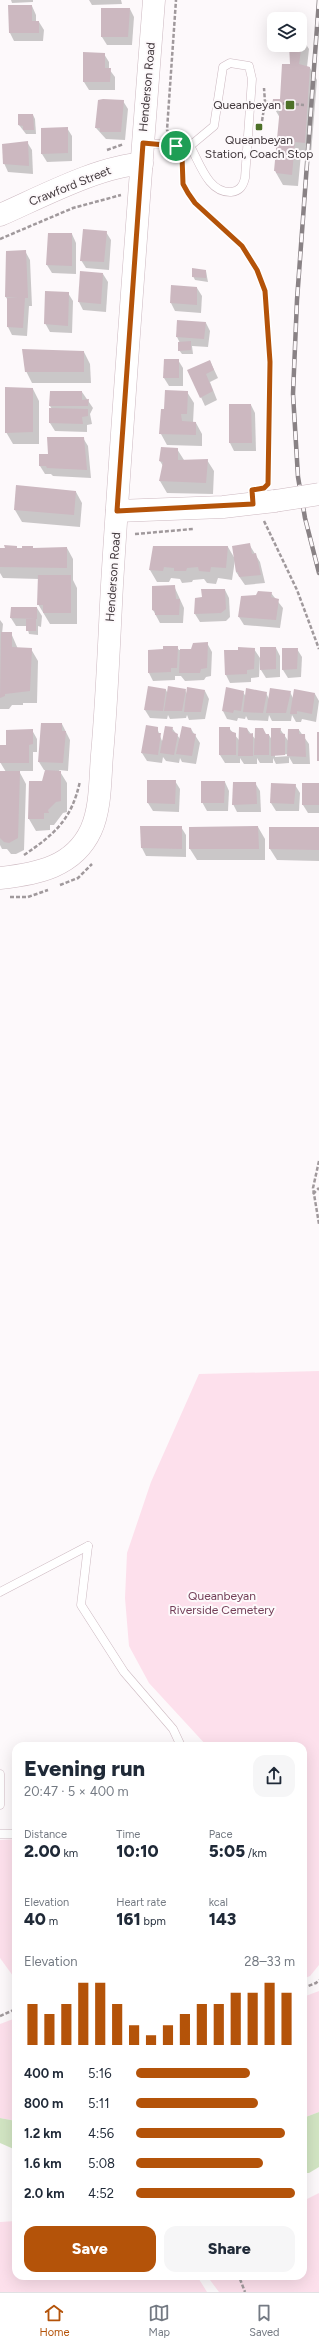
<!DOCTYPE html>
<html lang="en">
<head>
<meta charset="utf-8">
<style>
	body { margin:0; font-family:Figtree,sans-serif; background:#f6f6f7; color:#1f2937; height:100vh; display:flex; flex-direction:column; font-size:15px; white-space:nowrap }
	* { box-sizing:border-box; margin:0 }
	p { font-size:13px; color:#747a83 }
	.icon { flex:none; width:22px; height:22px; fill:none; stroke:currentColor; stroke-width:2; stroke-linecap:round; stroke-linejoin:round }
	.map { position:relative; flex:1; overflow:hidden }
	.drawer { position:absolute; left:12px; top:1742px; width:295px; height:538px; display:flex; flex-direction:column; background:#fff; border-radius:12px; box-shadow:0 4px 16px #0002 }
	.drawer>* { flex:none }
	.tools { position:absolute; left:267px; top:12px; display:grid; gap:8px }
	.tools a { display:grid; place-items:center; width:40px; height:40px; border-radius:8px; background:#fff; box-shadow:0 4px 16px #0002; font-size:20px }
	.pin { position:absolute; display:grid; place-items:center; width:34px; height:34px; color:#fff; margin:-17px; border:2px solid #fff; border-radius:50%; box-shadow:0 1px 4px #0007 }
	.round { display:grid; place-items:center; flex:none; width:42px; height:42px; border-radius:12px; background:#f6f6f7 }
	.summary { display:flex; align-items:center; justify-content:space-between; height:68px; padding:0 12px }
	h1 { font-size:22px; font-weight:800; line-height:30px }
	.figures { display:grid; grid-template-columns:repeat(3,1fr); gap:6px; height:68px; padding:4px 12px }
	.figures div { display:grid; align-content:center }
	.figures b { font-size:17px; font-weight:800 }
	.figures small { font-size:11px; font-weight:400 }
	.figures p { font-size:11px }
	.chart { height:112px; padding:8px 12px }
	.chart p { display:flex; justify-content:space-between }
	.chart svg { width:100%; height:72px; margin-top:4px; stroke:#b45309; stroke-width:6 }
	.cta { display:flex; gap:8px; margin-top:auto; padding:8px 12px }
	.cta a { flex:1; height:46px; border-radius:12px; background:#b45309; color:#fff; font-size:16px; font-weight:800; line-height:46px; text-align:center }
	.cta a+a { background:#f6f6f7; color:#1f2937 }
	ul { padding:0 12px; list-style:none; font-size:13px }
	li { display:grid; grid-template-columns:64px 48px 1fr; align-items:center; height:30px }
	li i { height:10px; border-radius:5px; background:#b45309 }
	.dock { display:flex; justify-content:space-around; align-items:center; height:56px; border-top:1px solid #e0e1e3; background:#fff; font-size:11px; color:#747a83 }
	.dock a { display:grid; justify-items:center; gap:2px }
	.dock .on { color:#b45309 }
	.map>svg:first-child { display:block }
</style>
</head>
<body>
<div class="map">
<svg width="319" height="2292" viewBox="0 0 319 2292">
	<rect width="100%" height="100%" fill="#fdf9fb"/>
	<!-- green -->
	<g fill="#fde0ec">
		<path d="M319,1371V1965L310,1976L303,1979V1746H207L149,1683L129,1646L125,1598L127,1553L151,1482L199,1374Z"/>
		<path d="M16,1839V1980L0,1958V1840Z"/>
		<path d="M319,1991V2112L303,2118V1997Z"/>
		<path d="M16,2018V2121L0,2118V2024Z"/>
		<path d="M319,2193V2292H219L207,2276H303V2201Z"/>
		<path d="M16,2221V2276H197L207,2292H0V2222Z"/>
	</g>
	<!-- water -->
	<g fill="#d2e5c3">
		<path d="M319,2112V2167L309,2173H303V2118Z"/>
		<path d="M0,2118L16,2121V2150L0,2143Z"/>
	</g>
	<!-- shadow -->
	<g fill="#0003" fill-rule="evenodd">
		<path d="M11,0H33V2L12,3Z"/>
		<path d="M89,0H121L122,4L92,5Z"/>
		<path d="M9,6H32L36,15V22H39L44,30L43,41H14L10,33Z"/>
		<path d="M130,9L134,17L132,45H107L102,37Z"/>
		<path d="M300,35L309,49L307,67L310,68L317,80L311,154H301L298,186L283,185L275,171L280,118L273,106L281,100L291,65V45H300Z"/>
		<path d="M104,54L109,62V69L115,77V90H89L84,82Z"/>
		<path d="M123,101L128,109L125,140L106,139L96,128Z"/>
		<path d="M33,115L35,119L36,134H26L19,125Z"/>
		<path d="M67,128L72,136V161L47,162L42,154V129Z"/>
		<path d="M27,142L32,150L33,174L8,172L4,163Z"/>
		<path d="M106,232L111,240L109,270L86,268L81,260Z"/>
		<path d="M49,234H72L76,243V274L52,273L47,265Z"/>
		<path d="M25,251L30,260L32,306H29L27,336L12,335L8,327V301L6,297Z"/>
		<path d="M206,271L208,282L195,280L193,276Z"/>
		<path d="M103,274L108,282L106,312L83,310L79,302Z"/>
		<path d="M172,286L197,288L202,296L201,313L175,311L171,303Z"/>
		<path d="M68,293L73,301L72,333L50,332L45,323Z"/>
		<path d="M206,323L210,331L208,347L192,346L193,354H182L179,350L180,343L177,337Z"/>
		<path d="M23,351L84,352L90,364L91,383H32L26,371Z"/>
		<path d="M178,360L183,368V386H169L164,378Z"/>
		<path d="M210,361L218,378L210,382L217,400L205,406L189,371Z"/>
		<path d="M33,389L39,401V444H13L6,432Z"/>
		<path d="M82,392L93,408L90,414L92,424L87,425V432L55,431L50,423V409H52L50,406Z"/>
		<path d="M187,392L194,403L193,423H196L202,434V446L167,445L161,434L165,410Z"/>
		<path d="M230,405H251L255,413L256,451H234L230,443Z"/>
		<path d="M83,438L88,446L91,478L53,476L51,474H45L40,466L49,455Z"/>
		<path d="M177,449L184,460H207L214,471L213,494L167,493L160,481L163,466L160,461Z"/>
		<path d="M17,486L76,492L82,503L80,527L22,522L15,510Z"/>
		<path d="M249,544L260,562L265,583L245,585L236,572L235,560L232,580L218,578L216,584L207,583L204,579L193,580L192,582L182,583L180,579L171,578L169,582H157L150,570L154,547H228L235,559Z"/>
		<path d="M16,547L18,549L67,548L73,559V580L77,588V624H50L38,604L39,579L3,578L0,573V549Z"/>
		<path d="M174,586L184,608L183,623H160L153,610Z"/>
		<path d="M225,590L229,598L230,617L226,621L200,622L195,614Z"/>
		<path d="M271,593L283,608L280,628L244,625L239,617Z"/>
		<path d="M37,608L42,616L41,627L38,626V635L29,634L27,626H16L11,618Z"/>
		<path d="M0,620L3,624L2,634L11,633L18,649H31L38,661L37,703H23V705H12L9,709H0Z"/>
		<path d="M207,643L212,652L211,676L206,677L204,680L185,681L181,676H175V680L153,681L149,673L164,650L177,647L179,650H192Z"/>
		<path d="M276,648L280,656V677L266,678L261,670Z"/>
		<path d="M254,649L260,658L259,677L251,678V682L230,683L226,675L225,651Z"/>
		<path d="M283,649H297L302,657L301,677L288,678L283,670Z"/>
		<path d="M149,687L166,690L168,694L185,690L187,694L205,691L209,699L205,719L189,720L187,715L186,718L170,719L168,715L167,719L150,718L145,710Z"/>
		<path d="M243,692L246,697L266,693L269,699L290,692L293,698L315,694L319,701L316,722L302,719L301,722H296L292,715L291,721H272L269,715L268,721L248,720L246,716L245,719L238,718L237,721L227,719L223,711Z"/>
		<path d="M62,724L70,740L68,771L59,770L67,783V812L63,813L54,825H50V830L36,831L29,819L46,776V770H44L39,762Z"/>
		<path d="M157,728L162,741L172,728L180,739L191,729L200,743L196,764L182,762L180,758L179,763L166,761L163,757L162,763L147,761L142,753Z"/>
		<path d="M229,728L239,740L247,729L256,740L266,735H269L272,740L280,729L289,742L299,730L309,744L310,764H293L289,757V763L276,764L273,758V763H260L257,758V764H244L240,758V763H225L220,755ZM290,754V756L275,757V755Z"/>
		<path d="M32,730L37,739V752H33V771H19L26,784L24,850L16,854H11L7,849H2L0,845V772H6L0,762L7,746Z"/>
		<path d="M175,781L180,789L179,812L153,811L148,803Z"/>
		<path d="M225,782L229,791L228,811H207L202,802Z"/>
		<path d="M255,783L260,791L261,812H237L233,804Z"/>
		<path d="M272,784L295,785L300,793L299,811H276L271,803Z"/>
		<path d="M319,784V813H308L303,805Z"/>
		<path d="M181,827L186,835V857L146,856L142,848Z"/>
		<path d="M258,827L265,839V860H197L190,849Z"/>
		<path d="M319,828V861L277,860L270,849Z"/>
	</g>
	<!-- building -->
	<g fill="#ccb8c0">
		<path d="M8,5H32V21H39V33H9Z"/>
		<path d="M101,8H130L128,37H101Z"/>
		<path d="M300,37H303L299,64L310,67L305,143L295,142L292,175L276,173V171H274L280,107H272L273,99H280L282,64H290L289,45H300Z"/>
		<path d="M83,52L105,53V68H111L110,82H83Z"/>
		<path d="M103,99L124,100L121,132H100V128H95L98,100Z"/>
		<path d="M18,114H33L34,130H23V126L18,125Z"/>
		<path d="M68,127V153L41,154V128Z"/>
		<path d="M28,141L29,166L3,164L2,144Z"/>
		<path d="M83,229L107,231L104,262L80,261Z"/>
		<path d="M48,233H72V266L46,265Z"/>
		<path d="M26,250L28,298H25L23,328L7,327V298H18L5,297L6,251Z"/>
		<path d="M192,268L206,270V278L192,277Z"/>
		<path d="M80,271L103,273L101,304L78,302Z"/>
		<path d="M171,285L197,287V305L170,303Z"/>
		<path d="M45,291L69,292L68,326L44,324Z"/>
		<path d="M177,320L206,322L204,339L176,337Z"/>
		<path d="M191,341V350L178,351V342Z"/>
		<path d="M22,349L84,351V372H25Z"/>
		<path d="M164,359H179V378H163Z"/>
		<path d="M210,360L214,370L206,374L213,391L200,398L187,370Z"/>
		<path d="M5,387L33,388V432L5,433Z"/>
		<path d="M165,390L188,391L187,414H181L182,421L196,422V435L159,434L161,409H164Z"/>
		<path d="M50,391H82V400L89,399L88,406H49Z"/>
		<path d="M229,404H251L252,443H229Z"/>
		<path d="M49,408L88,409V416L82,417L83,424L49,423Z"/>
		<path d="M47,437H84L87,470L47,468L46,466H39V454H48Z"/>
		<path d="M161,447L178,448V460L208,459L206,483L159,481L163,462L159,461Z"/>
		<path d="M16,485L76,491L74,515L14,510Z"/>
		<path d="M250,543L252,554L256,553L261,575L239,577L238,572H236L232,546Z"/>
		<path d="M4,545L17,546V548H22V546H33V548L67,547V568L0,567V548H5Z"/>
		<path d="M153,546H228L226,568L211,567L210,572L199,571L198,567L187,568L186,571H174V568L164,567L163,571L149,570Z"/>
		<path d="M38,575H71V613H43V605H37Z"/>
		<path d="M175,585L176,599H180L179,615H155V611L152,610V586Z"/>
		<path d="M201,589H225L226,609L221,613L194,614L195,598L202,597Z"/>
		<path d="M258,591L272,592L271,597L279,599L276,620L238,617L241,596L256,595Z"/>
		<path d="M11,607H37V619L10,618Z"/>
		<rect x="26" y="619" width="10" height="12"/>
		<path d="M1,632H12V647L32,648L30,691L5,694V696L0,698Z"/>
		<path d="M208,642L207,668L201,669L200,673H179L180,649H191L193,643Z"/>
		<path d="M163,646H178L177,668H171V672L148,673V650L163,649Z"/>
		<path d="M238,647L255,648L254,669L247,670V674L225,675L224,650H238Z"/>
		<path d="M260,647H276V669L260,670Z"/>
		<path d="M282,648H298L297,669L282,670Z"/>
		<path d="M148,686L166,689L163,711L144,710Z"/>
		<path d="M168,686L186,689L182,711H164Z"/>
		<path d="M187,687L205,690L201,712H184Z"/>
		<path d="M226,687L244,691L241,711L234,710L233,713L222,711Z"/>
		<path d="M246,688L267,692L263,713L243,712Z"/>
		<path d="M270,688L291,691L286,713H266Z"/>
		<path d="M294,689L315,693L312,714L297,711V714H290Z"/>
		<path d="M41,723H62V731H66L63,763L38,762Z"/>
		<path d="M146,725L158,727V733H161L158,755L141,753Z"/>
		<path d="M165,726L173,727L172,731L178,734L174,755L160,753Z"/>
		<path d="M182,726L191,728L192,733L196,734L192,756L176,754Z"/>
		<path d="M219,727H230V731L236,733V755H219Z"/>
		<path d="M239,727L247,728L249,734L253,733V756H238Z"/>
		<path d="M255,728H263L266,734H269V755H254Z"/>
		<path d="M271,728H281L280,733L285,734V755L271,756Z"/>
		<path d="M33,729V744L29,745V763H0V745H6V730Z"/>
		<path d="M288,729H299V734H305L306,757L287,756Z"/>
		<rect x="317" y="732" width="2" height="29"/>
		<path d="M45,770L61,771V801L56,802L48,810L49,813H44V819H28L29,781H42Z"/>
		<path d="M0,771H20L18,838L9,843L4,842L0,838Z"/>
		<path d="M147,780H176L175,804L147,803Z"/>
		<path d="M201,781H225L224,803H201Z"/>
		<path d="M233,782H256L257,804L232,805Z"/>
		<path d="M271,783L296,784L294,804L270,803Z"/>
		<rect x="302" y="783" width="17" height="22"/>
		<path d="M140,826H182V849L141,848Z"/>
		<path d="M258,826L259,849H189V827Z"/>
		<path d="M269,827H319V850L269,849Z"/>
	</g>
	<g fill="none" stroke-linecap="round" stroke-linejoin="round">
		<!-- lane casing -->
		<g stroke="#cdb9c1" stroke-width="9">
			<g id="lane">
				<path d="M144,143L190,146L214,126L223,67L230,63L249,66L252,79L245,178C243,186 240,191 231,192C208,193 200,163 190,146"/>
				<path d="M88,1546L81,1605L124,1672L173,1729L181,1746"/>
				<path d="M0,1592L88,1546"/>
				<path d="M0,1774V1805"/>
				<path d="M0,1834H16"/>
			</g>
		</g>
		<!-- secondary casing -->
		<g stroke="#cdb9c1" stroke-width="23">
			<g id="secondary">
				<path d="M0,215C39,198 101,165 142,164"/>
				<path d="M117,511L223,507L275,501"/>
				<path d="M0,878C37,874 74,867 91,830C101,808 100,779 102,755C107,699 109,642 112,585C124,390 139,195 154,0"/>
			</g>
		</g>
		<!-- path -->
		<g stroke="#a0999c" stroke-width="2.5" stroke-dasharray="4 2" stroke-linecap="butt">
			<path d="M265,102L304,105"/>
			<path d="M262,121L265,102L264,88"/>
			<path d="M169,133L167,130L176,0"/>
			<path d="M107,150L124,144"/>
			<path d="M182,157L183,184L188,193L195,203L242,246L257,270L265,291L270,362L268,483"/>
			<path d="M0,239L73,208L121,195"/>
			<path d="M264,521L297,590L319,649"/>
			<path d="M135,534L193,529"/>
			<path d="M24,855C55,834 72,819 80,781"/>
			<path d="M60,885L78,878L92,864"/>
			<path d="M10,897H28L48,890"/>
			<path d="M319,1161L313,1188L319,1224"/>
			<path d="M313,1194L319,1188"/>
			<path d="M303,1988L316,1983L319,1980"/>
			<path d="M0,2016L16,2009"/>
			<path d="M240,2279L245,2292"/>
		</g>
		<!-- lane -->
		<use href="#lane" stroke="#fff" stroke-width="8"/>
		<!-- secondary -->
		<use href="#secondary" stroke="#fff" stroke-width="22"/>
		<!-- rail casing -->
		<g stroke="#898285" stroke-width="4.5">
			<path id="rail" d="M319,0L297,300L293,394L298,477L305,518L319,573"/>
		</g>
		<!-- rail -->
		<use href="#rail" stroke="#fdf9fb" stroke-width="3" stroke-dasharray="9" stroke-linecap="butt"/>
		<!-- secondary-bridge casing -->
		<g stroke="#cdb9c1" stroke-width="23" stroke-linecap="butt">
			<path id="secondary-bridge" d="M275,501L319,494"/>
		</g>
		<!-- secondary-bridge -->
		<use href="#secondary-bridge" stroke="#fff" stroke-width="22"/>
	</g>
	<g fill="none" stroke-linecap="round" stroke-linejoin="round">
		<!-- route casing -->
		<g stroke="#fff" stroke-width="8">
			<path id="route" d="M143,143L176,146L182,156L183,184L188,193L195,203L242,246L257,270L265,291L270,362L268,484L264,488L252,490L253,504L117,511Z"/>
		</g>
		<!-- route -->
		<use href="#route" stroke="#b45309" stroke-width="5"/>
	</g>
	<!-- markers -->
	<g fill="#4d7028" stroke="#fdf9fb" stroke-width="1.5">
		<rect x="285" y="100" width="10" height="10" rx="2"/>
		<rect x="255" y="123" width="8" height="8" rx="2"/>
	</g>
	<g text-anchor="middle" stroke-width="4" stroke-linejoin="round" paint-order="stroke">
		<!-- street labels -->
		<g font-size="12" fill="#42393d" stroke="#fdf9fb">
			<text transform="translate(147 87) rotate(-85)" y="4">Henderson Road</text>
			<text transform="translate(70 186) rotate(-22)" y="4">Crawford Street</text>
			<text transform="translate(113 577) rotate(-86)" y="4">Henderson Road</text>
		</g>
		<!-- poi labels -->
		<g font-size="12" fill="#42393d" stroke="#fdf9fb" text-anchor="end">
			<text x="281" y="109">Queanbeyan</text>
			<text x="259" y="144" text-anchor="middle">Queanbeyan<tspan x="259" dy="14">Station, Coach Stop</tspan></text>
		</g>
		<!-- park labels -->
		<g font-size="12" fill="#733f58" stroke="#fdf9fb">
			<text x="222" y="1600">Queanbeyan<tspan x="222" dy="14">Riverside Cemetery</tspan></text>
		</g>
	</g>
</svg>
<div class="tools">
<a><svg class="icon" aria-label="layers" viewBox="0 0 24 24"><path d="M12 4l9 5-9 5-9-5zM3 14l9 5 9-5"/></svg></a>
</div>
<div class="pin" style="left:176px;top:146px;background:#1e9e55"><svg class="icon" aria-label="arrive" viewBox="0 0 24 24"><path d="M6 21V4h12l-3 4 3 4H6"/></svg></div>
<section class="drawer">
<div class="summary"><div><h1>Evening run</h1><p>20:47 · 5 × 400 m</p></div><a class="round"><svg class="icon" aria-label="share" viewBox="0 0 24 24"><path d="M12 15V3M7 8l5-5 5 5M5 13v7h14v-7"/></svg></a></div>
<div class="figures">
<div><p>Distance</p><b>2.00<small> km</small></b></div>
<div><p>Time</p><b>10:10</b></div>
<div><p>Pace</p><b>5:05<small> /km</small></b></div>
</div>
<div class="figures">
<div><p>Elevation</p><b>40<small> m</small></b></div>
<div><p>Heart rate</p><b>161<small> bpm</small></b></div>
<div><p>kcal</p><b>143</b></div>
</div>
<div class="chart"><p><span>Elevation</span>28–33 m</p>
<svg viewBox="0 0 160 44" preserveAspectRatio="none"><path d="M5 44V19M15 44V25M25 44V19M35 44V6M45 44V6M55 44V19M65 44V32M75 44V38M85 44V32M95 44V25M105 44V19M115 44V19M125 44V12M135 44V12M145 44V6M155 44V12"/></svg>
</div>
<ul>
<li><b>400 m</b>5:16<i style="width:72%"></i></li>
<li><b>800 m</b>5:11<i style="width:77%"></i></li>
<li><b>1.2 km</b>4:56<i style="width:94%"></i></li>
<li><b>1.6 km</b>5:08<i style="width:80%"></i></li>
<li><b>2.0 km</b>4:52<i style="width:100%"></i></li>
</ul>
<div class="cta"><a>Save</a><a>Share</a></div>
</section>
</div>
<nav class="dock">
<a class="on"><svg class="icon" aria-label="home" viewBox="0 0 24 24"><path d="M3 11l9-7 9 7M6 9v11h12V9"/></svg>Home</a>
<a><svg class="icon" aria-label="map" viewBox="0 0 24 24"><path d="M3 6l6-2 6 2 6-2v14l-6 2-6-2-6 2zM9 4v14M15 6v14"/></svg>Map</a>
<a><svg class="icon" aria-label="saved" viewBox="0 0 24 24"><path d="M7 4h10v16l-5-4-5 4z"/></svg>Saved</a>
</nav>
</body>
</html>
